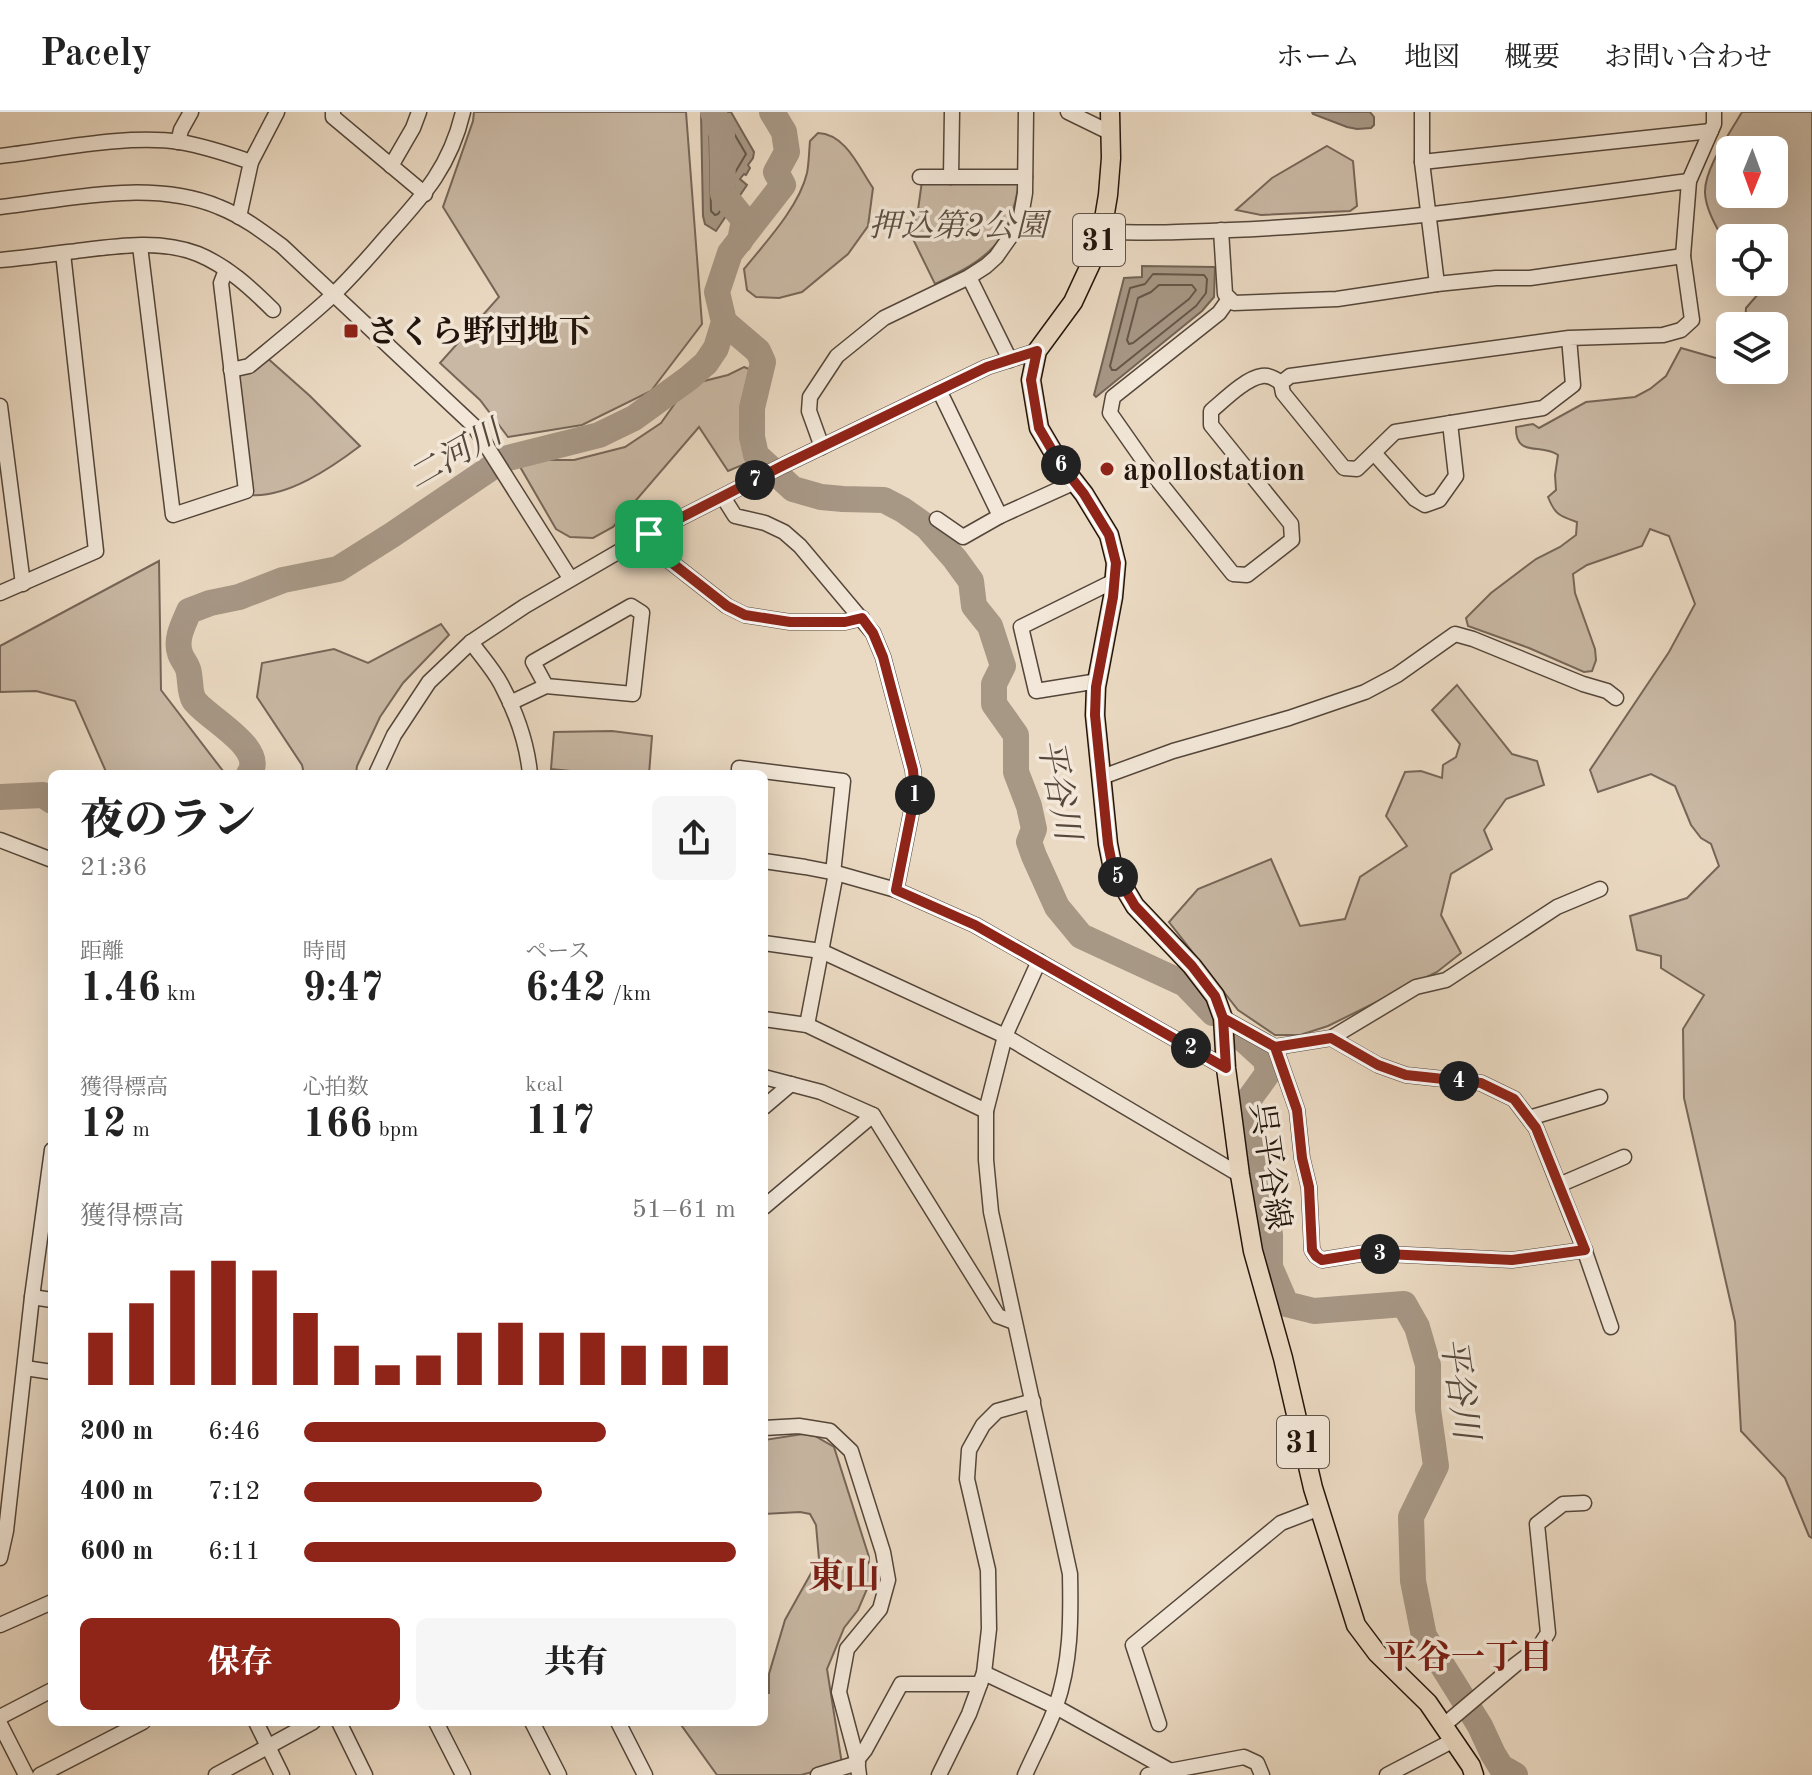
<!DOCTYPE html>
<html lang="ja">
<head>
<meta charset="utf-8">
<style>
	body { margin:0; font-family:"Old Standard TT","Noto Serif JP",serif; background:#f6f6f6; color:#222; height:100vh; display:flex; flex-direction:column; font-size:30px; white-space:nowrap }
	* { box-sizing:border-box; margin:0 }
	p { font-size:26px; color:#767676 }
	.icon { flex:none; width:44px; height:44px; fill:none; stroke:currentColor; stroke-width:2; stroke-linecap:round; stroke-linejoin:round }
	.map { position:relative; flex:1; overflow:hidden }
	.side { position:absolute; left:48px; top:658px; width:720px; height:956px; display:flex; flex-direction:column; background:#fff; border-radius:12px; box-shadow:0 8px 32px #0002 }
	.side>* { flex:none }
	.needle { width:52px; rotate:181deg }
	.buttons { position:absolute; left:1716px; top:24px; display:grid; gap:16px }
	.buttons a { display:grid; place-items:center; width:72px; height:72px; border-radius:12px; background:#fff; box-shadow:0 8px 32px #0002; font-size:40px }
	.pin { position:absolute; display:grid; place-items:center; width:68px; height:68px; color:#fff; margin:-34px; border-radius:16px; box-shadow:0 4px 12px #0006 }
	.km { position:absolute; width:40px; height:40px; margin:-20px; border-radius:50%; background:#222; color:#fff; font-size:22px; line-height:40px; text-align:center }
	.round { display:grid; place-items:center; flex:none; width:84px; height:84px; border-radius:12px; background:#f6f6f6 }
	.headline { display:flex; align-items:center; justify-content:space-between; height:136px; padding:0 32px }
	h1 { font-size:44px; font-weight:800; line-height:60px }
	.figures { display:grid; grid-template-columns:repeat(3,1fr); gap:12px; height:136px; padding:8px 32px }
	.figures div { display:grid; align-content:center }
	.figures b { font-size:40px; font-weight:800 }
	.figures small { font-size:22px; font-weight:400 }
	.figures p { font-size:22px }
	.chart { height:224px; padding:16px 32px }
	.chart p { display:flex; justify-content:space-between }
	.chart svg { width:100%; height:144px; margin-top:8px; stroke:#8f2418; stroke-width:6 }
	.primary-button { display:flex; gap:16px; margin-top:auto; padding:16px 32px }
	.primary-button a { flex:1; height:92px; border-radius:12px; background:#8f2418; color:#fff; font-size:32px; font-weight:800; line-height:92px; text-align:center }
	.primary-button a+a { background:#f6f6f6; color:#222 }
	ul { padding:0 32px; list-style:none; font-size:26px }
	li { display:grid; grid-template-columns:128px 96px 1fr; align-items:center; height:60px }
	li i { height:20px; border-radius:10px; background:#8f2418 }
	header { display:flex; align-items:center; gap:48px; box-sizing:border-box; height:112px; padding:0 40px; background:#fff; border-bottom:2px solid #e0e0e0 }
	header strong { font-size:38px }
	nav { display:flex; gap:44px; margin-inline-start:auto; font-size:28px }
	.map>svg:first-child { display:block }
</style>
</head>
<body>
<header>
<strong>Pacely</strong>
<nav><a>ホーム</a><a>地図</a><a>概要</a><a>お問い合わせ</a></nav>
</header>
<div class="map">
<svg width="1812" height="1663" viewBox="0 0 1812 1663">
	<rect width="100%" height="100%" fill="#ebdac3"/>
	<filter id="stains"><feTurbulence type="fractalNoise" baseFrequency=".0025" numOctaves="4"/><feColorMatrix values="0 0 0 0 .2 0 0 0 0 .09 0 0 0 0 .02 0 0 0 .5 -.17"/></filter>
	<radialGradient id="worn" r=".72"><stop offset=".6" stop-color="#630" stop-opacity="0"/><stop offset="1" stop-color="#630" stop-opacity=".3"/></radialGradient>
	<!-- green -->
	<g fill="#c9b8a4" stroke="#766658" stroke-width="2" fill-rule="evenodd">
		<path d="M474,0H686L702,212L651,279L582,313L508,325L480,288L440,251L499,185L443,95L473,9Z"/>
		<path d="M1742,0H1812V1426L1809,1424L1785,1366L1741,1319L1735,1210L1684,986L1683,917L1704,883L1661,856V844L1637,838L1630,804L1687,786L1719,754L1711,732L1701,726L1691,713L1675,674L1651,662L1598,680L1590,658L1669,540L1695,492L1669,424L1650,417L1642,434L1587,453L1573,462L1575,481L1595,537L1596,548L1592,559L1584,560L1529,536L1468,514L1466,506L1491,481L1536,447L1560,435L1576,423L1577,410C1560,404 1555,403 1548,385L1556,378L1555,363L1558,343C1541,331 1515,346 1516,315L1533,312L1539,316L1586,290L1635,285L1650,277L1666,264L1681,236L1726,249L1730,247V258H1774V214H1745L1746,196L1759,181L1775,173L1772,170H1774V126H1730V140C1721,122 1706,101 1705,81C1704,57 1730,21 1742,0ZM1730,38H1774V82H1730Z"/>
		<path d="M818,21C846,22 859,56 873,76L868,114L848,142L802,180L779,186L756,185L747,178L744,157C765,131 799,95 807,61C809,51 809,39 810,29Z"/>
		<path d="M1327,34L1353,49L1357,94L1350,99L1261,103L1236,98L1272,66Z"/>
		<path d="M922,69H1019C1011,131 988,147 935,172L911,123L918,98Z"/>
		<path d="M265,244L310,284L360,334C331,356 287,386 250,383L234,260Z"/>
		<path d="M744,255L749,257V280L743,300L752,349L728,359L699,315L613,415L593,426L570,425L556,417L519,353L523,348H574L625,335L661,311L688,273L728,263Z"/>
		<path d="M159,449L161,578L223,659L217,662H107L75,589L36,579L0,580V534Z"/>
		<path d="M441,512L449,523L403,571L380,605L357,654L356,662H304L302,653L257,585L262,551L334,537L368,551Z"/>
		<path d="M1457,573L1512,642L1537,649L1544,673L1506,687L1484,718L1492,737L1451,762L1441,803L1461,841L1437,860L1328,914L1300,923H1275L1238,898L1169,810L1198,777L1271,747L1300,814L1345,807L1360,765L1407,734L1386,704L1405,660L1421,659L1442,666L1443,653L1456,645L1460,632L1432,598Z"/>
		<path d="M612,619L652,624L649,662H600L551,657L554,620Z"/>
		<path d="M803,1322L815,1324L834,1335L869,1445L867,1477L858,1498L844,1516L827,1557L842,1652L801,1663H717L679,1610H764V1581H769V1562L785,1508L819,1447L816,1413L810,1402L800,1400L764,1402V1328Z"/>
	</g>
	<!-- water -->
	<g fill="#a79785" stroke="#726355" stroke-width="2">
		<path d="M701,0H731L754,40L753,46L748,53L750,56L746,63L744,62L740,67L747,73L716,119L705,112L703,104Z"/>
		<path d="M1312,0H1370L1374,5V13L1371,16L1357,17L1347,15L1313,2Z"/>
		<path d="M1142,154L1215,155L1214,185L1202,199L1096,285L1094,283L1124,166L1142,165Z"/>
	</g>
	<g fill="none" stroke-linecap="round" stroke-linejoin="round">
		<!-- shore -->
		<g stroke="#645648" stroke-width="2">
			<path d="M709,0L711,99L715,103L718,102L735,77L733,64L746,42L725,6L724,0"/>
			<path d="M1153,162L1204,163L1207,167L1206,181L1196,194L1116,258H1112L1110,254L1130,176L1145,172Z"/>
			<path d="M1159,173H1192L1196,178L1189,187L1133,231L1129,232L1127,228L1138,186L1151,180Z"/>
		</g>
		<!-- stream -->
		<path stroke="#726355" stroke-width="4" d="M1501,1655L1503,1663"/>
		<!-- river -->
		<g stroke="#a79785" stroke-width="26">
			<path d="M713,0L722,22L723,82L744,108L740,129"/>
			<path d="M724,210L758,239L763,250L752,296V325L756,343L793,377L821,385L843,387L884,388L903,398L927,415L955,447L971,469L974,494L990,514L1003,554L994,572V592L1016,623V660L1029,694L1034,717L1029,730L1034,744L1057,795L1081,824L1185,872L1213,901"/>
			<path d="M249,662C268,636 205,605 194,588C189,580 191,566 188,557C186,551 181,546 180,541C175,527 184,511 189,499L210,491L239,485L283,468L338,457L392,423L504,347L599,323L634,306L689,266L706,251L716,236L724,210L717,180L730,141L783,73L776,60L787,40L784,20L772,0"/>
			<path d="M0,685L43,683L52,689"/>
			<path d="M1244,928L1266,948L1268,961L1247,990L1270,1123V1155L1286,1192L1314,1199L1404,1192L1417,1215L1428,1253V1297L1436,1354L1411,1405L1413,1469L1424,1524L1480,1614L1493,1642L1501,1655L1515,1663"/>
		</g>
		<!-- minor casing -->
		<g stroke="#54463a" stroke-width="17">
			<g id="minor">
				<path d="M333,0V5L425,82"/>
				<path d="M1068,0L1111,21"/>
				<path d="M1422,0V50L1437,172"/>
				<path d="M178,30L181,18L191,0"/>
				<path d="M0,44C54,38 126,22 180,30C204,34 228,42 251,50"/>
				<path d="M1422,50L1711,19"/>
				<path d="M391,54L413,16L419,0"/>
				<path d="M920,65H1025"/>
				<path d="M951,65L952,0"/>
				<path d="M0,95C69,87 152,67 219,95C242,104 262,119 282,134L474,314L570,466"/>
				<path d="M239,105L251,50L277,0"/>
				<path d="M1221,118L1225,182L1234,191L1337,187L1437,172L1496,166H1530L1683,144"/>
				<path d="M1102,119C1144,122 1187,120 1230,118C1384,112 1537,89 1689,69"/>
				<path d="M140,134L173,403L246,379L221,171L226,158"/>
				<path d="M0,148C23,146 46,143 68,140C110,135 158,126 198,142C227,154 251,176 273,198"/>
				<path d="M969,165L1010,248"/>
				<path d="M1229,187L1219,201L1113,285L1110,301L1152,361L1233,462L1247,463L1292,428L1291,412L1211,313V299C1224,288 1246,266 1262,264C1269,263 1276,267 1281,271"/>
				<path d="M1569,226L1573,273L1543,296L1395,320L1357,357L1344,356L1283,281L1281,271L1290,264L1569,226L1663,223L1681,218L1692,208L1683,144L1689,69L1714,12V0"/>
				<path d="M231,258L249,254C277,231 306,208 333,183C352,164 370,144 387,124C424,83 450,55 463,0"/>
				<path d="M939,278L1000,404"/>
				<path d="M0,294L23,472"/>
				<path d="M822,335L809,299L810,285L837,244L884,206L969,165L986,154L996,145L1015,118L1021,104L1025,81L1026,0"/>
				<path d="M1374,341L1415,387L1425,393L1439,388L1456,364L1450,311"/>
				<path d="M723,385L735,404L765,411L784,420L800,434L873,521L883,545L913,658L915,682L896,778"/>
				<path d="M937,407L963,425L1000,404L1075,370"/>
				<path d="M649,422L658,440L727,494L745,503L790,510H845L862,506"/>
				<path d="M0,481L96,439L63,141"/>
				<path d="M471,530C481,544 493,557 501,572C516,600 527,631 530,662"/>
				<path d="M1098,569L1036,579L1021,515L1114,469"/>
				<path d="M510,591L546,574L633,582L642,501L631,494L533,550L546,574"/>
				<path d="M376,662L394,623L429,570L471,530L525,494L649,422L784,353L987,255L1037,239"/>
				<path d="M739,662V656L843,669L833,761"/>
				<path d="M1102,665L1173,639L1289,606L1365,580L1397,563L1455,522L1473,527L1583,572L1607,579L1616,586"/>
				<path d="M0,728L52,748"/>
				<path d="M764,749L805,755L836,761L896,778L975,813L1226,956"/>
				<path d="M764,831L821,839L1005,924L1240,1063"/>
				<path d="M1223,906L1275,935L1331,926L1416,875L1446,868L1557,795L1600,777"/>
				<path d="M764,907L807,913L986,999"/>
				<path d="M807,913L836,761"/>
				<path d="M1331,926L1378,953L1406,963L1481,971L1514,987L1536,1016L1583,1134L1611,1215"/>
				<path d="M1275,935L1297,998L1302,1046L1309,1075L1312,1138L1316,1144L1322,1148L1365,1141L1512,1148L1585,1138"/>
				<path d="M764,965L821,980L873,1003L998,1204L1014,1210"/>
				<path d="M764,995L791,972"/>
				<path d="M1529,1006L1600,985"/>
				<path d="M1559,1073L1624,1045"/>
				<path d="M764,1095L873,1003"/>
				<path d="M32,1185L52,1188"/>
				<path d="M25,1256L52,1260"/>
				<path d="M764,1316L799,1314L830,1319L851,1339L883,1440L888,1468L880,1497L847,1537L839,1580L857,1648L859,1663"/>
				<path d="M0,1446L6,1419L32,1185L52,1038"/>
				<path d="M0,1513L52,1490"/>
				<path d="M984,1561L1056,1595L1169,1658"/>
				<path d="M0,1605L52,1578"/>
				<path d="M256,1610L282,1663"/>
				<path d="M339,1610L365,1663"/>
				<path d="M436,1610L463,1663"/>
				<path d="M532,1610L559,1663"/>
				<path d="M618,1610L645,1663"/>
				<path d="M0,1612L26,1663"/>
				<path d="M1159,1612L1133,1533L1281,1411L1320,1396"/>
				<path d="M1444,1613L1515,1553L1539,1535L1548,1521L1537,1412L1563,1392L1584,1391"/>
				<path d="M857,1648L865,1638L901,1572H980"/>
				<path d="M40,1663L143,1610"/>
				<path d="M216,1663L313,1610"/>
				<path d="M818,1663L858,1651"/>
				<path d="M939,1663L969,1602L984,1561L989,1517L988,1458L967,1367L969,1338L983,1313L997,1299L1033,1289"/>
				<path d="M1025,1663C1035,1640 1048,1617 1056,1594C1071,1550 1071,1508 1070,1462L991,1100L986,1048V999L1005,924L1039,849"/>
				<path d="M1148,1663L1244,1645L1257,1651L1262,1663"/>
				<path d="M1387,1663L1454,1628"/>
			</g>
		</g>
		<!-- major casing -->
		<g stroke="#22140c" stroke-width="21">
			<path id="major" d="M1110,0L1111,46L1108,83L1102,119L1093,147L1073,190L1037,239L1031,268L1039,316L1059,350L1084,382L1109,423L1116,451L1113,485L1096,575L1095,603L1108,732L1113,757L1135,794L1192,854L1215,884L1223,906L1226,956L1240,1063L1253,1139L1283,1246L1313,1376L1356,1513L1377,1541L1428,1591L1471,1654L1474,1663"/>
		</g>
		<!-- minor -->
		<use href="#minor" stroke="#f2e7d8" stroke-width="14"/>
		<!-- major -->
		<use href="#major" stroke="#ebdac3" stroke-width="18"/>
	</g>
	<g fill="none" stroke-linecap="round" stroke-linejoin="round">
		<!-- route casing -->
		<g stroke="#fff" stroke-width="16">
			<path id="route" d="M649,422L658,440L727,494L745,503L790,510H845L862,506L873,521L883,545L913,658L915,682L896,778L975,813L1226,956L1223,906L1275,935L1297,998L1302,1046L1309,1075L1312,1138L1316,1144L1322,1148L1365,1141L1512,1148L1585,1138L1536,1016L1514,987L1481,971L1406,963L1378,953L1331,926L1275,935L1223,906L1215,884L1192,854L1135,794L1113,757L1108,732L1095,603L1096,575L1113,485L1116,451L1109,423L1084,382L1059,350L1039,316L1031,268L1037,239L987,255L784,353L649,422"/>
		</g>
		<!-- route -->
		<use href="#route" stroke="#8f2418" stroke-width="10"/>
	</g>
	<!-- markers -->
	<g fill="#8f2418" stroke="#f2e7d8" stroke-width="3">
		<rect x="343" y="211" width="16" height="16" rx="4"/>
		<circle cx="1107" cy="357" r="8"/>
	</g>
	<g text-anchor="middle" stroke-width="7" stroke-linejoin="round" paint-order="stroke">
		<!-- shield labels -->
		<g fill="#f2e7d8" stroke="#605349" stroke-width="2">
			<rect x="1073" y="102" width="52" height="52" rx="6"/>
			<rect x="1277" y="1304" width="52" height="52" rx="6"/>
		</g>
		<g font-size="30" font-weight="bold" fill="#22140c">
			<text x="1099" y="138">31</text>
			<text x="1303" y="1340">31</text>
		</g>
		<!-- park labels -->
		<g font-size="32" font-style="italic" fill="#5c4d41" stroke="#f2e7d8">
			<text x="958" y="124">押込第2公園</text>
		</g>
		<!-- poi labels -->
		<g font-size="32" font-weight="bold" fill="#22140c" stroke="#f2e7d8" text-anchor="start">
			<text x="367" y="230">さくら野団地下</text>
			<text x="1123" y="368">apollostation</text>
		</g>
		<!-- street labels -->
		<g font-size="32" fill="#22140c" stroke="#f2e7d8">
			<text transform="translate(1271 1054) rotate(82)" y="11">呉平谷線</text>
		</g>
		<!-- water labels -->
		<g font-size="34" font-style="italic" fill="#57483c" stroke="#f2e7d8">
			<text transform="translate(454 342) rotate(-30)" y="12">二河川</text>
			<text transform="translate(1060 677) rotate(79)" y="12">平谷川</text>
			<text transform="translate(1461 1276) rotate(82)" y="12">平谷川</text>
		</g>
		<!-- neighbourhood labels -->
		<g font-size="34" font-weight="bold" fill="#7a1f14" stroke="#f2e7d8">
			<text x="1468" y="1556">平谷一丁目</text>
		</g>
		<!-- quarter labels -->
		<g font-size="36" font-weight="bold" fill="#7a1f14" stroke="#f2e7d8">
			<text x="844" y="1476">東山</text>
		</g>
	</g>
	<rect width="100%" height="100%" filter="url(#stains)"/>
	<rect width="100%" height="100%" fill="url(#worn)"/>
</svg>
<div class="buttons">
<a><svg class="needle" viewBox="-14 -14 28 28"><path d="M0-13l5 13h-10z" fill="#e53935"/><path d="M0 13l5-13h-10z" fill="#767676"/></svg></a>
<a><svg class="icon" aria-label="locate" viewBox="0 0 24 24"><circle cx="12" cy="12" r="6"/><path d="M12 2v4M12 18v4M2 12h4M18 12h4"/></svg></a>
<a><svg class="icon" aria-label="layers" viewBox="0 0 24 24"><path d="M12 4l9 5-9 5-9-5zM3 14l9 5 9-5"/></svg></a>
</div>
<div class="pin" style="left:649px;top:422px;background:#1e9e55"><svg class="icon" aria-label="arrive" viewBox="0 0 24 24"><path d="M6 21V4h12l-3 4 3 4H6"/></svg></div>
<b class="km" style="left:915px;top:683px">1</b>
<b class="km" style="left:1191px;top:936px">2</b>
<b class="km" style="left:1380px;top:1142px">3</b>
<b class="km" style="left:1459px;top:969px">4</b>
<b class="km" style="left:1118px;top:765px">5</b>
<b class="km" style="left:1061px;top:353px">6</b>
<b class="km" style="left:755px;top:368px">7</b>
<section class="side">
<div class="headline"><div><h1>夜のラン</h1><p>21:36</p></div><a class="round"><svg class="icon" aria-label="share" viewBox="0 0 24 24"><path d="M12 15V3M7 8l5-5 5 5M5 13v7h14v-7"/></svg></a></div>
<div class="figures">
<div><p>距離</p><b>1.46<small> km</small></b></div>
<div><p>時間</p><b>9:47</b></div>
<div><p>ペース</p><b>6:42<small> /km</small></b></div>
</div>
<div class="figures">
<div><p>獲得標高</p><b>12<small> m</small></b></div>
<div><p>心拍数</p><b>166<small> bpm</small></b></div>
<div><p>kcal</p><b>117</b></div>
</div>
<div class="chart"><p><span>獲得標高</span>51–61 m</p>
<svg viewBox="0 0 160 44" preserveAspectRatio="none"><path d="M5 44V28M15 44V19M25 44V9M35 44V6M45 44V9M55 44V22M65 44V32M75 44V38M85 44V35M95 44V28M105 44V25M115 44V28M125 44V28M135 44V32M145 44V32M155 44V32"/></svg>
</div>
<ul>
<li><b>200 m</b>6:46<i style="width:70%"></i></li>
<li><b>400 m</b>7:12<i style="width:55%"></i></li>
<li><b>600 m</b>6:11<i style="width:100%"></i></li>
</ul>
<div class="primary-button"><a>保存</a><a>共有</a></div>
</section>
</div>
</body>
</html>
